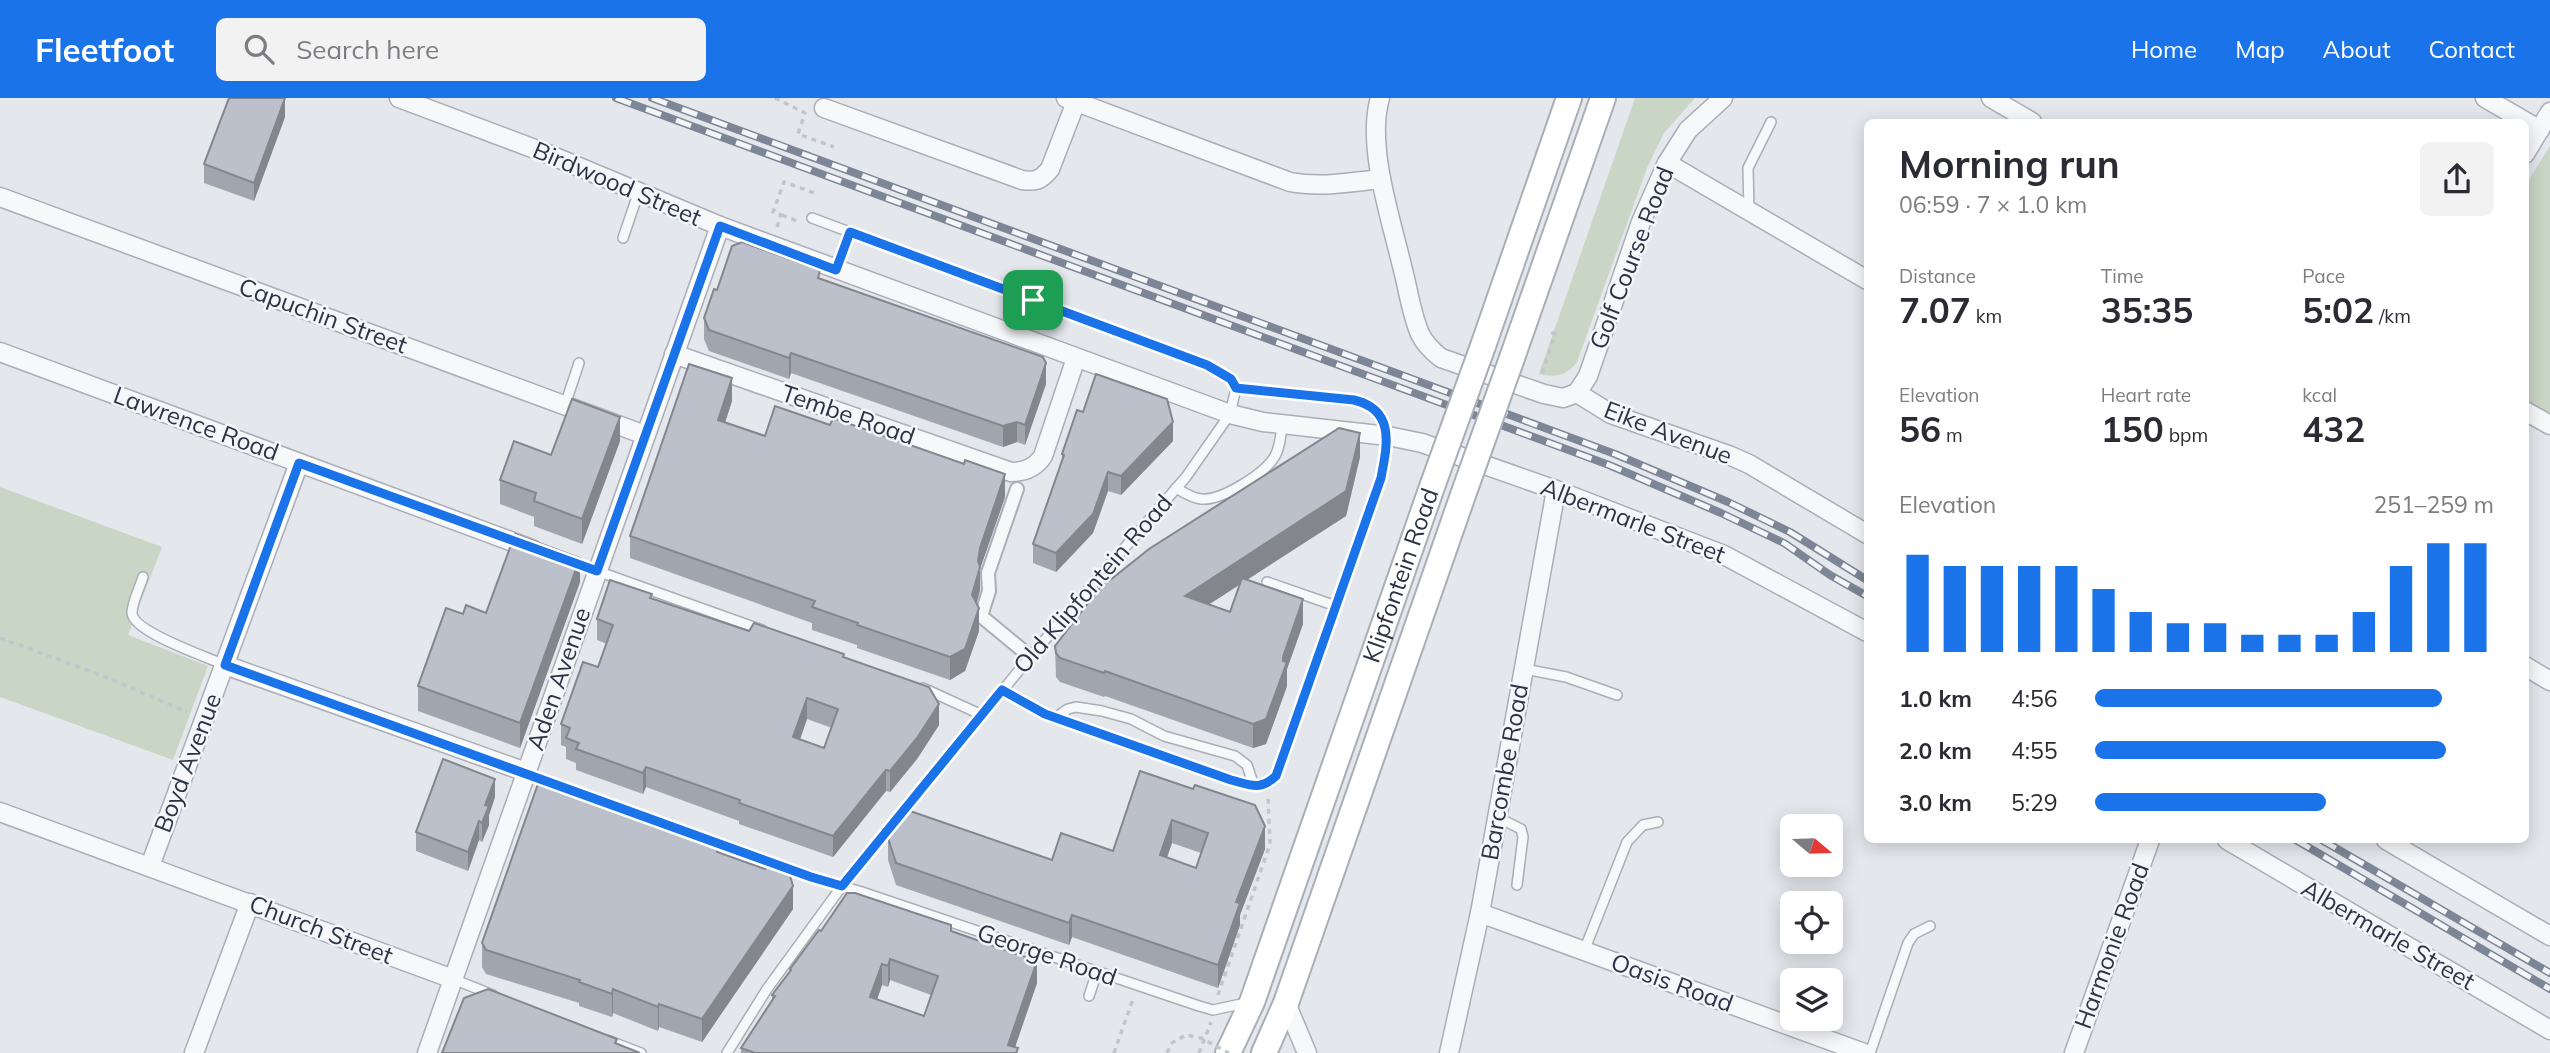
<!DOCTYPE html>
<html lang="en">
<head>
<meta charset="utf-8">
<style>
	body { margin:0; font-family:Mulish,sans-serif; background:#f2f2f3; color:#2b2b33; height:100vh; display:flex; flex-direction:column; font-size:26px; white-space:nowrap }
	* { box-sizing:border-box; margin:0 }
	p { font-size:23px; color:#7c7c81 }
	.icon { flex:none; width:38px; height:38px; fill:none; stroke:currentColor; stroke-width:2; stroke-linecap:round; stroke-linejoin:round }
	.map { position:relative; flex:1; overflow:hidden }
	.drawer { position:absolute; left:1864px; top:21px; width:665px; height:724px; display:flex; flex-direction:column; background:#fff; border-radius:10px; box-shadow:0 4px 18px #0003 }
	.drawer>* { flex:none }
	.needle { width:46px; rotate:109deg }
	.buttons { position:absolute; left:1780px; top:716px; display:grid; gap:14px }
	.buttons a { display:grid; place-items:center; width:63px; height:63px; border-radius:10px; background:#fff; box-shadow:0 4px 18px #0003; font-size:35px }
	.pin { position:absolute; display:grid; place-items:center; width:60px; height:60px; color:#fff; margin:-30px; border-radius:14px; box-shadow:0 4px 10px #0006 }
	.round { display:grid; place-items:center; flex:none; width:74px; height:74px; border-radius:10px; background:#f2f2f3 }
	.summary { display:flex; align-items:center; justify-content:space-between; height:119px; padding:0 35px }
	h1 { font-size:38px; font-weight:700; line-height:52px }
	.figures { display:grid; grid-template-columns:repeat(3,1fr); gap:10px; height:119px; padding:7px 35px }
	.figures div { display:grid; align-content:center }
	.figures b { font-size:35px; font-weight:700 }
	.figures small { font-size:19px; font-weight:400 }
	.figures p { font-size:19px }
	.chart { height:196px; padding:14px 35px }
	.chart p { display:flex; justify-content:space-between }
	.chart svg { width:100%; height:126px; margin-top:7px; stroke:#1a73e8; stroke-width:6 }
	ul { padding:0 35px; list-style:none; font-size:23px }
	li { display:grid; grid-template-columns:112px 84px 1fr; align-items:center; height:52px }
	li i { height:18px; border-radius:9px; background:#1a73e8 }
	header { display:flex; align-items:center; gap:42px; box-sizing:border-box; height:98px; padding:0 35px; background:#1a73e8; color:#fff }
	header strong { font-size:33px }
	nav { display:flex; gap:38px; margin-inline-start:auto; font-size:24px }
	.search { width:490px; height:63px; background:#f2f2f3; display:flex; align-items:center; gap:18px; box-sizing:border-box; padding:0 24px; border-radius:10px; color:#7c7c81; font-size:26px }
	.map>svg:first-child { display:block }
</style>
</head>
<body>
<header>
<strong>Fleetfoot</strong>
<div class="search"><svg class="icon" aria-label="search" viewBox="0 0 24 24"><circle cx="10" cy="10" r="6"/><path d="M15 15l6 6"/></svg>Search here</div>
<nav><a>Home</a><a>Map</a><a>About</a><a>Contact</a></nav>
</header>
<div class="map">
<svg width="2550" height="955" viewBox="0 0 2550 955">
	<rect width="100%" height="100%" fill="#e4e7ec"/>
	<!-- green -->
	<g fill="#c9d6c5">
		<path d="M1635,0H1695L1664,35L1647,70L1577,264C1566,279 1556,279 1539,276Z"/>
		<path d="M2550,48V319L2525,302V88Z"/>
		<path d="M0,389L162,449L128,537L208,568L173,662L0,599Z"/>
	</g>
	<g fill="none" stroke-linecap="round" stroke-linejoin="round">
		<!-- service casing -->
		<g stroke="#a9aeb7" stroke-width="12">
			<g id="service">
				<path d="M1749,113L1748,70L1771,24"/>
				<path d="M623,140L639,93"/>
				<path d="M836,171L850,134"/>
				<path d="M1021,239L1033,202"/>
				<path d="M565,307L579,265"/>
				<path d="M1176,390C1183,394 1192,400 1201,401C1221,403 1265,376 1275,358C1280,349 1281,337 1282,326"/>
				<path d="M597,473L762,532"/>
				<path d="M143,479C140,489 132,504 132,515C133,534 207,559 225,567"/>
				<path d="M1267,484L1336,508"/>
				<path d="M1524,571L1566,579L1617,597"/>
				<path d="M923,590L982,617"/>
				<path d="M1002,592L1045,616L1231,682C1250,687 1260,693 1276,678L1381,380C1386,351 1396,320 1363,304L1236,290"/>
				<path d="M1055,620L1068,611L1076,609L1102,613L1131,621L1164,638L1235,658L1247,667L1254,688"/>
				<path d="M1497,719L1521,731L1523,739L1517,787"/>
				<path d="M711,742L811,779L862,794L1199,908L1213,912L1246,905"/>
				<path d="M1584,853L1627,744L1643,727L1658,724"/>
				<path d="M453,881L493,897"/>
				<path d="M1089,898L1097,874"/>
				<path d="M607,942L641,955"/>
				<path d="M727,955L767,891L842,788L1030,559L1186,379L1230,316L1236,290L1231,280L1207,267L812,120"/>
				<path d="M1870,955L1908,845L1914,836L1930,828"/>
			</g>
		</g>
		<!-- pedestrian casing -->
		<g stroke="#a9aeb7" stroke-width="16">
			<path id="pedestrian" d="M1017,391L988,475L989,493L981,518L1021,551"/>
		</g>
		<!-- minor casing -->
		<g stroke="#a9aeb7" stroke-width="21">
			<g id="minor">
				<path d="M399,0L548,56L720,128L1230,316L1263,324L1388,338L1422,345L1556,392L1724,457L1867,534"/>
				<path d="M1066,0L1290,84C1321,90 1351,84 1381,81"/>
				<path d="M1380,0C1366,47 1391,121 1402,168C1408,190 1411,215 1420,236C1425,246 1432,253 1441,260L1544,296L1563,300L1577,295"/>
				<path d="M1991,0L2032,24"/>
				<path d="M2485,0L2540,32"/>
				<path d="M824,10L1022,82C1036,84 1041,82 1050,71L1076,4"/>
				<path d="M2525,56L2550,14"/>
				<path d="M1667,65L1867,182"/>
				<path d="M0,99L645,337"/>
				<path d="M0,254L532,451"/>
				<path d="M674,256L1011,374C1025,374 1035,370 1043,358L1076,260"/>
				<path d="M1577,295L1588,278L1641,124L1667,65L1688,32L1723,0"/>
				<path d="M1577,295L1611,316L1731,358L1749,366L1867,436"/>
				<path d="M2525,313L2550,327"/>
				<path d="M225,567L526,674"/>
				<path d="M2525,568L2550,583"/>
				<path d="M0,714L453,881"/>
				<path d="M2227,742L2550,932"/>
				<path d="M2386,742L2550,838"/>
				<path d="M150,768L299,365"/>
				<path d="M1480,815L1864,955"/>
				<path d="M1286,905L1307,955"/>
				<path d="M194,955L250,805"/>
				<path d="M427,955L720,128"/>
				<path d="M1449,955L1480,815L1556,392"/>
				<path d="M2074,955L2150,742"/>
			</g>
		</g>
		<!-- secondary casing -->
		<g stroke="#a9aeb7" stroke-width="28">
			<g id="secondary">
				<path d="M1483,248L1569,0"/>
				<path d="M1512,260L1603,0"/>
				<path id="s1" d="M1228,955L1252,904L1433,386"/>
				<path d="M1264,955L1286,905L1463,397"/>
			</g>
		</g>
		<!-- path -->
		<g stroke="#c2c5cb" stroke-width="3.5" stroke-dasharray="5 5" stroke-linecap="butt">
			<path d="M775,0L805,15L798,36L834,49"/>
			<path d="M782,117L797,123"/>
			<path d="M777,129L781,117L773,114L784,84L817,96"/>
			<path d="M1542,275L1555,236L1547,233"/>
			<path d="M0,540L106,579L187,614"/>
			<path d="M1218,897L1270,746L1268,700"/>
			<path d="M1114,955L1133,901"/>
			<path d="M1199,955L1211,924"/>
		</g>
		<!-- service -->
		<use href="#service" stroke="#f7f8fa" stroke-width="9"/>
		<!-- pedestrian -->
		<use href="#pedestrian" stroke="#f7f8fa" stroke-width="12"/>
		<!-- minor -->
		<use href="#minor" stroke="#f7f8fa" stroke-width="18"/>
		<!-- secondary -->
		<use href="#secondary" stroke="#fff" stroke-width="24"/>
		<!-- rail casing -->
		<g stroke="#7d8696" stroke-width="8">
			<g id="rail">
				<path d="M616,0L1609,367L1721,415L1784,445L1830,477L1867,498"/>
				<path d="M652,0L1615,356L1728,404L1790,434L1867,482"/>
				<path d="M2296,742L2550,891"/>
				<path d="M2322,742L2550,875"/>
			</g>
		</g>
		<!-- rail -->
		<use href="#rail" stroke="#f4f6f9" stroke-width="5" stroke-dasharray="16" stroke-linecap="butt"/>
		<!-- secondary-bridge casing -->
		<g stroke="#a9aeb7" stroke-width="28" stroke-linecap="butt">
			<g id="secondary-bridge">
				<path d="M1433,386L1483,248"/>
				<path d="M1463,397L1512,260"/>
			</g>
		</g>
		<!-- path-bridge -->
		<path stroke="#c2c5cb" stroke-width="3.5" stroke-dasharray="5 5" stroke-linecap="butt" d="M1167,955L1172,945L1186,937L1201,940L1229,955"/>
		<!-- secondary-bridge -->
		<use href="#secondary-bridge" stroke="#fff" stroke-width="24"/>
	</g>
	<!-- wall -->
	<g fill="#a1a5ae" fill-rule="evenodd">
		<path d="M285,19L254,103L204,85V66Z"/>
		<path d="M820,181L1046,286L1025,347L1017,344L1003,349L791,275L789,281L709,253L704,241V220L717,192Z"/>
		<path d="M732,303L725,325L765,338L1005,399L980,471V492L977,505L979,533L965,573L950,582L857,550V547L812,532V525L630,460V438Z"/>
		<path d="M620,343L582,446L534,428V419L500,406V382L551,357Z"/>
		<path d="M1173,343L1121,397L1108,393L1093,435L1056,474L1033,465V446L1062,365V356Z"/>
		<path d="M1360,359L1346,418L1247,481L1303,526L1287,571V588L1266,646L1253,650L1105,598L1104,599L1060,584L1056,579L1055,548ZM1240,486L1230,514L1209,506Z"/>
		<path d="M580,484L520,650L418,613V588L463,516L486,515Z"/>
		<path d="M652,500L749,533L844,559L939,627L917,661L890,694L886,693L833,759L739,726V723L646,689L643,696L576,672V665L566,661V649L561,647V626L598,569L607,546L597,542V521ZM807,621L832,630L824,650L800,642Z"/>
		<path d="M1140,673L1265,751L1240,817V827L1218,890L1072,839L1069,847L896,787L888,762V740L1052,762L1113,753ZM1172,745L1201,755L1196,770L1167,759Z"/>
		<path d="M495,699L489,717V727L482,744L479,742L468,773L416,753V734Z"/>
		<path d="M601,701L721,755L793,811L702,944L659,929L658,933L613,915L612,919L579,908V905L486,876L482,869V845Z"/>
		<path d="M821,833H951L1037,885L1015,949L1018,955H741V950L772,902V897L790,874V871ZM890,882L931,897L924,918L877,902L882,887L888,889Z"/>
	</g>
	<!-- shaded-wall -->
	<g fill="#83868d">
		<path d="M285,0V19L254,103V85Z"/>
		<path d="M791,255V275L789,281V260Z"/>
		<path d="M1046,265V286L1025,347V327Z"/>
		<path d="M732,280V303L718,345V322Z"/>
		<path d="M620,319V343L582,446V421Z"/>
		<path d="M1017,324V344L1003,349V328Z"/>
		<path d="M1173,324V343L1121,397V378Z"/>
		<path d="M1360,335V359L1346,418L1185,522V498Z"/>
		<path d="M1108,374V393L1093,435L1056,474V455Z"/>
		<path d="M1005,376V399L980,471V492L972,520V497L980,450Z"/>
		<path d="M580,460V484L520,650V625Z"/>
		<path d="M1303,501V526L1287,571V588L1266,646L1253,650V626L1283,559Z"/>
		<path d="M979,510V533L965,573L950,582V559Z"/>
		<path d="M807,600V621L793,660V639Z"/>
		<path d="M939,606V627L917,661L890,694V673Z"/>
		<path d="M646,669V689L643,696V675Z"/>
		<path d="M886,672V693L833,759V738Z"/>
		<path d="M495,681V699L489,717V727L482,744V725L485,707Z"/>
		<path d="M1172,722V745L1160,779V757Z"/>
		<path d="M479,723V742L468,773V754Z"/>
		<path d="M1265,728V751L1240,817V827L1218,890V867L1236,804Z"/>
		<path d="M793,788V811L702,944V921Z"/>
		<path d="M1072,817V839L1069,847V825Z"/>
		<path d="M890,861V882L888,889V868Z"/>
		<path d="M1037,863V885L1013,955L1008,947Z"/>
		<path d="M882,866V887L870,921V899Z"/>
		<path d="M613,891V915L612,919V896Z"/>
		<path d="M659,906V929L658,933V909Z"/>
	</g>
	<!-- building -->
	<g fill="#bbc0ca" stroke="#83868d" stroke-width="2" fill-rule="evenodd">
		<path d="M229,0H285L254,85L204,66Z"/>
		<path d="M742,144L820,172L818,180L1043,259L1046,265L1025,327L1017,324L1003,328L791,255L789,260L709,232L704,220L714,191L717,192L732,148Z"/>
		<path d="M689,266L732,280L718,322L765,338L775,308L830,327L833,320L964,366L965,362L1005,376L980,450L978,463L980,469L972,497L979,510L965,551L950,559L857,527L858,525L812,509L815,503L630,438Z"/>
		<path d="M1096,276L1167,301L1173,324L1121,378L1108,374L1093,416L1056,455L1033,446L1064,357L1062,356L1077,312L1083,314Z"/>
		<path d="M572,301L620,319L582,421L534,403L536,395L500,382L514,343L551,357Z"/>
		<path d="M1339,330L1360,335L1346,393L1185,498L1230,514L1242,480L1303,501L1283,559V563L1287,564L1266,621L1253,626L1105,573L1104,575L1060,560L1056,555L1055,548L1106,482L1109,483L1149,451Z"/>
		<path d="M515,436L580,460L520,625L418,588L446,510L463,516L466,507L486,515Z"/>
		<path d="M610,482L652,496L650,500L749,533L754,525L844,556L843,559L929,589L939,606L917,640L890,673L886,672L833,738L739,705L740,702L646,669L643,675L576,651L579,645L566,640L570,630L561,626L583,564L598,569L613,527L597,521ZM807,600L838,611L824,650L793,639Z"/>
		<path d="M443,661L495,681L485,707L489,708L482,725L479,723L468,754L416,734Z"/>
		<path d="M1140,673L1193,691L1195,687L1255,707L1265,728L1236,804L1240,805L1218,867L1072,817L1069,825L896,765L888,740L910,713L1052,762L1061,735L1113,753ZM1172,722L1208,735L1196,770L1160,757Z"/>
		<path d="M546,678L601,697L600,700L721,743L717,754L765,771L767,766L789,774L793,788L702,921L659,906L658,909L613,891L612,896L579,884L580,882L486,852L482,845L539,683L542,680Z"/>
		<path d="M847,795H855L951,827V833L1037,863L1008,947L1018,950L1016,955H755L741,950L775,898L772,897L791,872L790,871L819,832L821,833ZM890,861L938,878L924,918L870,899L882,866L888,868Z"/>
		<path d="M488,891L617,941L615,945L640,955H442L464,900Z"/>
	</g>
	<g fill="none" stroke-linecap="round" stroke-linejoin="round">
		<!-- route casing -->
		<g stroke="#fff" stroke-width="14">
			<path id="route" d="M720,128L836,172L850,134L1207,267L1231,281L1236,290L1354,302C1396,312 1387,348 1381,380L1276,678C1260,693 1250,687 1231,682L1045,616L1002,592L842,788L811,779L225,567L299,365L597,473Z"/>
		</g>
		<!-- route -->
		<use href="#route" stroke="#1a73e8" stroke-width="9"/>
	</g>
	<g text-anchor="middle" stroke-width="5" stroke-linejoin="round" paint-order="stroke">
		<!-- street labels -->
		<g font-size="24" fill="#2b3445" stroke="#f4f6f9">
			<text transform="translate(617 86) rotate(23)" y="8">Birdwood Street</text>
			<text transform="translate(1632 160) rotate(-69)" y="8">Golf Course Road</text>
			<text transform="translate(323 218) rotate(20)" y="8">Capuchin Street</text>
			<text transform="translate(848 317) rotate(19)" y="8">Tembe Road</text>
			<text transform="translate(196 326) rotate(20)" y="8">Lawrence Road</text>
			<text transform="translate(1668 335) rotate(21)" y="8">Eike Avenue</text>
			<text transform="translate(1633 423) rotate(21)" y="8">Albermarle Street</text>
			<text dy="8" stroke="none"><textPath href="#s1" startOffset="508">Klipfontein Road</textPath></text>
			<text transform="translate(1093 486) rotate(-49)" y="8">Old Klipfontein Road</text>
			<text transform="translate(559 581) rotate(-71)" y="8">Aden Avenue</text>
			<text transform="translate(188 665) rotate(-69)" y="8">Boyd Avenue</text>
			<text transform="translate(1505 674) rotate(-80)" y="8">Barcombe Road</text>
			<text transform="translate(321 832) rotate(21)" y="8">Church Street</text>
			<text transform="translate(2388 837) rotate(30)" y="8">Albermarle Street</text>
			<text transform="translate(2112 848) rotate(-70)" y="8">Harmonie Road</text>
			<text transform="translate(1047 857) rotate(19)" y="8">George Road</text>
			<text transform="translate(1672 885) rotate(20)" y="8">Oasis Road</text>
		</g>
	</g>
</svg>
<div class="buttons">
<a><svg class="needle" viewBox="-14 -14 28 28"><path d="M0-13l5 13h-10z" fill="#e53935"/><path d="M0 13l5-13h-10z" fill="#7c7c81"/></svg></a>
<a><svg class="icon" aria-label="locate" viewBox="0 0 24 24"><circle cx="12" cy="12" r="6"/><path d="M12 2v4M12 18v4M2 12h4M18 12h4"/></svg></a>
<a><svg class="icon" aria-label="layers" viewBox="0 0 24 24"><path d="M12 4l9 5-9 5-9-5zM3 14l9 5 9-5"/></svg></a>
</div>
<div class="pin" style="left:1033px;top:202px;background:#1e9e55"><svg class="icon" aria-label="arrive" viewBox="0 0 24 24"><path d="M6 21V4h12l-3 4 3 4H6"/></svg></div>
<section class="drawer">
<div class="summary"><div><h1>Morning run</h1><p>06:59 · 7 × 1.0 km</p></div><a class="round"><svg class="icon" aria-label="share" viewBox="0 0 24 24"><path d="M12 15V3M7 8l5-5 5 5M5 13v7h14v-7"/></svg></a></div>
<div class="figures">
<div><p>Distance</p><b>7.07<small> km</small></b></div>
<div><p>Time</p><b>35:35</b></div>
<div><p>Pace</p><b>5:02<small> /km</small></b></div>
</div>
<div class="figures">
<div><p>Elevation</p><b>56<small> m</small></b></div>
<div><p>Heart rate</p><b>150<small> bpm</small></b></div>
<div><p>kcal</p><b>432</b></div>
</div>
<div class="chart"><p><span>Elevation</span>251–259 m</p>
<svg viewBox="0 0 160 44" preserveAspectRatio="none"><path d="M5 44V10M15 44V14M25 44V14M35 44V14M45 44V14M55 44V22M65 44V30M75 44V34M85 44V34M95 44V38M105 44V38M115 44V38M125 44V30M135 44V14M145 44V6M155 44V6"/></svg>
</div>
<ul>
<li><b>1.0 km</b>4:56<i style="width:87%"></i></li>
<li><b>2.0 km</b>4:55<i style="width:88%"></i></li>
<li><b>3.0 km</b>5:29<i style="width:58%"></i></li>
</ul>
</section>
</div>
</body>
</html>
